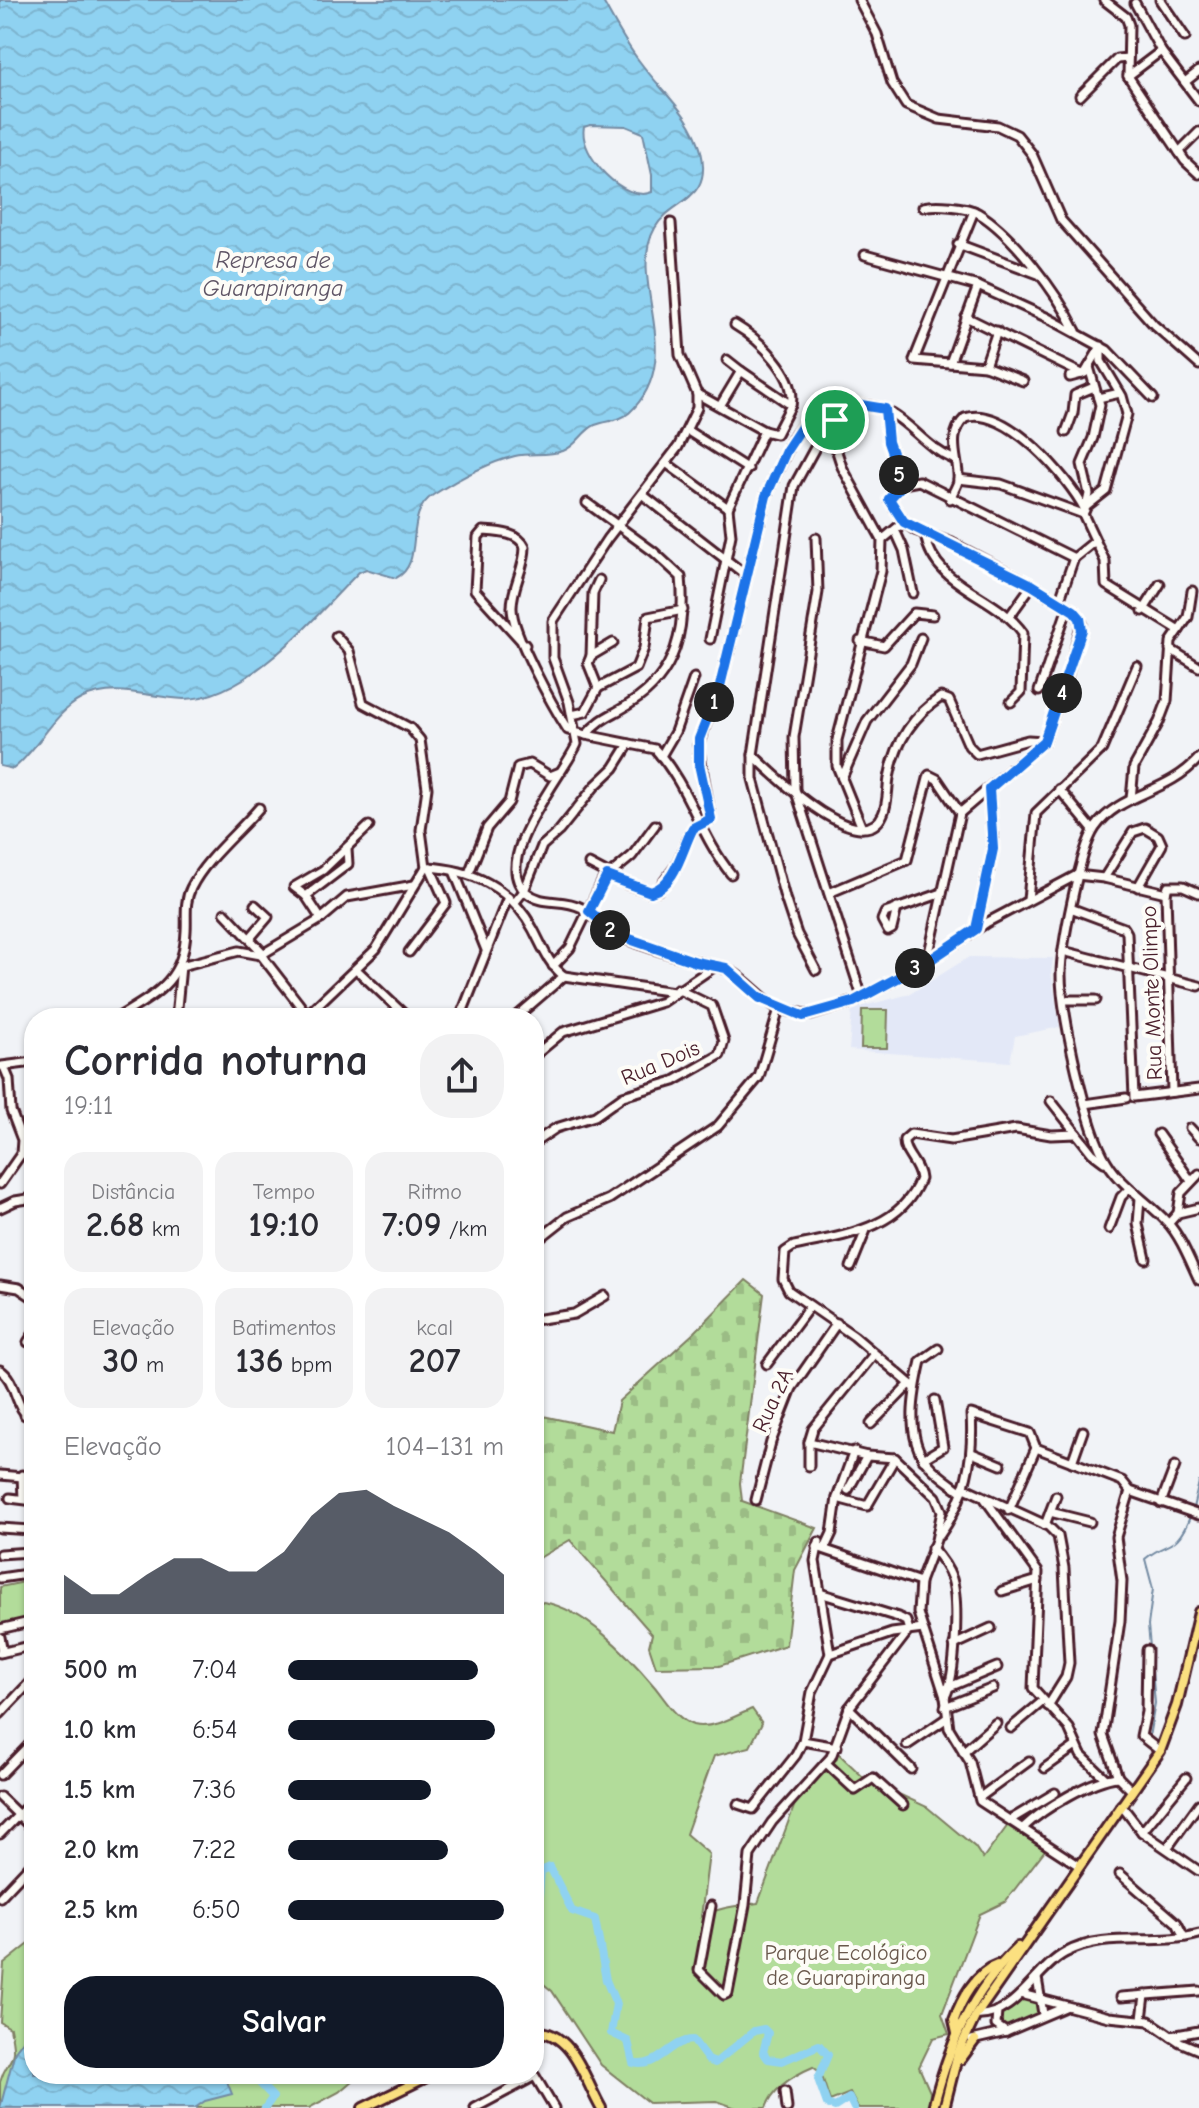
<!DOCTYPE html>
<html lang="pt">
<head>
<meta charset="utf-8">
<style>
	body { margin:0; font-family:"Comic Neue",sans-serif; background:#f2f2f3; color:#2b2b33; height:100vh; display:flex; flex-direction:column; font-size:30px; white-space:nowrap }
	* { box-sizing:border-box; margin:0 }
	p { font-size:26px; color:#7c7c81 }
	.icon { flex:none; width:44px; height:44px; fill:none; stroke:currentColor; stroke-width:2; stroke-linecap:round; stroke-linejoin:round }
	.map { position:relative; flex:1; overflow:hidden }
	.panel { position:absolute; left:24px; top:1008px; width:520px; height:1076px; display:flex; flex-direction:column; background:#fff; border-radius:32px; box-shadow:0 2px 6px #0004 }
	.panel>* { flex:none }
	.pin { position:absolute; display:grid; place-items:center; width:68px; height:68px; color:#fff; margin:-34px; border:4px solid #fff; border-radius:50%; box-shadow:0 2px 8px #0007 }
	.km { position:absolute; width:40px; height:40px; margin:-20px; border-radius:50%; background:#222; color:#fff; font-size:22px; line-height:40px; text-align:center }
	.round { display:grid; place-items:center; flex:none; width:84px; height:84px; border-radius:32px; background:#f2f2f3 }
	.overview { display:flex; align-items:center; justify-content:space-between; height:136px; padding:0 40px }
	h1 { font-size:44px; font-weight:700; line-height:60px }
	.stats { display:grid; grid-template-columns:repeat(3,1fr); gap:12px; height:136px; padding:8px 40px }
	.stats div { display:grid; align-content:center; border-radius:20px; background:#f2f2f3; text-align:center }
	.stats b { font-size:34px; font-weight:700 }
	.stats small { font-size:22px; font-weight:400 }
	.stats p { font-size:22px }
	.chart { height:224px; padding:16px 40px }
	.chart p { display:flex; justify-content:space-between }
	.chart svg { width:100%; height:144px; margin-top:8px; fill:#111827; opacity:.7 }
	.cta { display:flex; gap:16px; margin-top:auto; padding:16px 40px }
	.cta a { flex:1; height:92px; border-radius:32px; background:#111827; color:#fff; font-size:32px; font-weight:700; line-height:92px; text-align:center }
	ul { padding:0 40px; list-style:none; font-size:26px }
	li { display:grid; grid-template-columns:128px 96px 1fr; align-items:center; height:60px }
	li i { height:20px; border-radius:10px; background:#111827 }
	.map>svg:first-child { display:block }
</style>
</head>
<body>
<div class="map">
<svg width="1199" height="2108" viewBox="0 0 1199 2108">
	<defs>
		<pattern id="cemetery-stones" width="16" height="16" patternUnits="userSpaceOnUse" patternTransform="scale(2)"><rect width="16" height="16" fill="#b2dc9a"/><path d="M2 7V4a2 2 0 0 1 4 0v3zM10 15v-3a2 2 0 0 1 4 0v3z" fill="#9bbc85"/></pattern>
		<pattern id="water-waves" width="16" height="10" patternUnits="userSpaceOnUse" patternTransform="scale(2)"><rect width="16" height="10" fill="#8fd2f1"/><path d="M0 5q4-4 8 0t8 0" fill="none" stroke="#7db4cf"/></pattern>
	</defs>
	<rect width="100%" height="100%" fill="#f1f3f7"/>
	<filter id="ink" filterUnits="userSpaceOnUse"><feTurbulence type="fractalNoise" baseFrequency=".0125" numOctaves="2"/><feDisplacementMap in="SourceGraphic" scale="16" xChannelSelector="R" yChannelSelector="G"/><feConvolveMatrix kernelMatrix="1 2 1 2 8 2 1 2 1" color-interpolation-filters="sRGB"/></filter>
	<g filter="url(#ink)">
		<!-- built -->
		<path fill="#e3e8f7" d="M969,957L1053,958L1051,973L1060,1027L1015,1036L1010,1062L849,1050L852,1009L910,994Z"/>
		<!-- cemetery -->
		<path fill="url(#cemetery-stones)" stroke="#7e7e62" stroke-width="2" d="M746,1280L764,1294L740,1483L742,1501L817,1528L795,1570L786,1645L719,1666L656,1667L649,1646L652,1634L570,1540L534,1561V1414L612,1431L619,1401L695,1332Z"/>
		<!-- park -->
		<g fill="#b2dc9a" stroke="#7e7e62" stroke-width="2">
			<path d="M862,1010H888L887,1048H861Z"/>
			<path d="M34,1580V1619L0,1627V1587Z"/>
			<path d="M543,1602C585,1609 627,1654 654,1686C665,1699 676,1719 693,1725C712,1730 735,1716 752,1709L762,1723L750,1747L714,1756L686,1834L709,1854L701,1917C718,1907 739,1906 758,1903L798,1796L836,1751L864,1778L927,1807L975,1847L983,1859L1011,1821L1048,1846L1005,1902L980,1914L942,2014L949,2034L933,2038L919,2067L930,2092L929,2108H858L850,2093L830,2101L821,2073L813,2067C794,2075 773,2087 766,2108H736L717,2101L649,2103L601,2065L552,1991L534,1976V1609Z"/>
			<path d="M34,1940V2074H360L339,2092L309,2108H0C0,2100 0,2089 0,2082C9,2053 18,2066 10,2028L0,2022L4,1964Z"/>
			<path d="M1019,1995L1039,1998L1042,2014L1008,2031L999,2027L998,2011Z"/>
		</g>
		<!-- water -->
		<g fill="url(#water-waves)" stroke="#738aa2" stroke-width="2" fill-rule="evenodd">
			<path d="M0,0H602C614,21 625,43 640,62C661,91 692,115 701,151C713,202 672,198 655,228C625,280 689,357 629,413C618,422 608,420 595,425C582,431 577,446 563,451C549,456 530,453 515,456C487,463 458,479 433,495C402,515 426,563 396,578L366,569L359,572C316,615 249,699 184,699C148,698 117,682 81,699C53,713 38,750 13,769L0,766ZM590,125L626,126L643,133L652,175V192C625,204 578,155 584,127Z"/>
			<path d="M34,2026V2074H224L232,2094L205,2101L195,2108H0L15,2051Z"/>
		</g>
		<g fill="none" stroke-linecap="round" stroke-linejoin="round">
			<!-- stream -->
			<g stroke="#738aa2" stroke-width="2">
				<path d="M1193,1508L1199,1482"/>
				<path d="M1149,1737L1155,1703L1148,1625L1153,1589L1145,1559C1169,1539 1175,1553 1190,1517"/>
			</g>
			<!-- river -->
			<g stroke="#8fd2f1" stroke-width="8">
				<path d="M534,1906L539,1895L541,1871L550,1867L572,1911L595,1919L606,1980L616,2004L611,2033L628,2041L633,2063C658,2070 670,2040 693,2040L708,2060L715,2063L754,2031L764,2029L768,2033L763,2052L768,2059L782,2061L819,2045L828,2055L818,2079L827,2104L835,2107L849,2098L854,2108"/>
				<path d="M251,2074L273,2097L265,2108"/>
				<path d="M271,2074L288,2081L302,2074"/>
			</g>
			<!-- minor casing -->
			<g stroke="#4a1f2b" stroke-width="13">
				<g id="minor">
					<path d="M859,0L877,34L892,83L906,105L939,119L998,126L1017,135L1032,154L1061,220L1154,325L1199,365"/>
					<path d="M1104,0L1126,17L1129,25L1128,76L1185,161L1199,174"/>
					<path d="M1160,0L1185,37"/>
					<path d="M1135,3L1161,51L1199,101"/>
					<path d="M1128,76L1161,51"/>
					<path d="M1185,82L1199,71"/>
					<path d="M1080,96L1117,59L1128,58"/>
					<path d="M1179,152L1199,132"/>
					<path d="M923,207C935,204 966,206 978,213C1013,234 1058,294 1076,331"/>
					<path d="M974,211L914,360L985,366L1023,381"/>
					<path d="M671,223L680,355L697,394V408L678,447L607,539L553,621V658L569,702L577,744C564,774 489,861 526,892C544,907 561,897 582,908C595,915 600,923 610,931C627,943 693,961 715,966"/>
					<path d="M958,244L1038,274"/>
					<path d="M865,255L978,286L1048,318L1107,350L1153,398"/>
					<path d="M966,317L1082,374"/>
					<path d="M735,325C759,339 798,376 791,405"/>
					<path d="M727,360L741,371"/>
					<path d="M950,363L978,286"/>
					<path d="M985,366L997,331"/>
					<path d="M1070,377L1085,373L1100,348"/>
					<path d="M697,394L764,431"/>
					<path d="M1098,398L1120,393"/>
					<path d="M885,409L888,442L903,484"/>
					<path d="M688,431L748,469"/>
					<path d="M1066,432L1073,413L1075,395L1094,387"/>
					<path d="M666,463L728,508"/>
					<path d="M958,479L1001,484L1083,514L1105,561L1106,585L1179,630"/>
					<path d="M643,495L747,576"/>
					<path d="M950,499C952,494 957,486 958,481C960,461 945,437 965,418C1005,404 1069,478 1085,510L1083,514"/>
					<path d="M1087,506L1106,491L1127,414L1122,396L1101,361V346"/>
					<path d="M1086,507L1089,494L1082,464L1093,438L1100,405L1089,367"/>
					<path d="M895,530L904,550L913,593"/>
					<path d="M925,535C935,588 995,593 1023,633L1021,692L1011,702"/>
					<path d="M816,538L818,592L794,737L795,789L862,997"/>
					<path d="M1059,602L1074,558L1095,541"/>
					<path d="M1143,611L1160,584"/>
					<path d="M1009,617L1032,585"/>
					<path d="M710,639L731,535L728,508L764,431L776,434L791,405L741,371L720,406"/>
					<path d="M860,641L884,646L914,613L933,615"/>
					<path d="M525,645L475,590L478,537L483,531C498,532 518,532 525,547C525,568 512,586 512,607C511,632 554,708 568,730L586,735C602,716 612,716 631,703C677,674 686,628 681,577L654,552L587,503"/>
					<path d="M1170,649L1199,667"/>
					<path d="M591,656L593,593L599,580"/>
					<path d="M598,688L588,663L591,656L613,643"/>
					<path d="M1039,691L1068,607"/>
					<path d="M572,715L585,712L598,688L636,668L644,648L648,617L683,610"/>
					<path d="M586,735L655,749C689,786 700,836 731,874"/>
					<path d="M753,755C772,773 862,862 883,814C888,803 887,790 889,778C895,744 912,716 941,697L949,700L969,746L977,754L1028,740L1044,741"/>
					<path d="M661,756L675,732L694,678"/>
					<path d="M1199,758C1166,795 1120,792 1095,828C1080,850 1061,946 1061,975C1061,1012 1087,1132 1107,1162C1122,1187 1148,1201 1167,1222C1181,1237 1190,1261 1199,1280"/>
					<path d="M842,778L867,721L911,664L921,638"/>
					<path d="M1059,789L1093,830"/>
					<path d="M1131,799L1134,767L1159,722L1167,701L1171,642L1188,617L1192,591"/>
					<path d="M862,828L837,766V740L881,571L882,540L904,522"/>
					<path d="M589,864L627,884L651,892L658,890L676,866L693,828L711,819L698,745L720,686L766,496L793,438L811,413H819L828,424L842,467L882,540"/>
					<path d="M426,867C472,869 511,888 533,929C542,946 549,965 564,976L674,992"/>
					<path d="M454,871L486,950"/>
					<path d="M469,873L487,828L509,802L518,767L530,764L550,776L560,772"/>
					<path d="M1077,875L1104,878L1166,893"/>
					<path d="M1104,878L1133,832L1145,828L1158,836L1162,845L1138,887"/>
					<path d="M829,893L907,860L929,775L937,779L960,813"/>
					<path d="M1166,893L1172,1092"/>
					<path d="M1166,893L1168,886H1183L1199,893"/>
					<path d="M306,896L348,864L347,849"/>
					<path d="M1028,900L1036,813L1102,749L1137,666"/>
					<path d="M515,902L524,891L542,846L559,831L595,786L614,768L629,744"/>
					<path d="M897,908L892,929L888,931L882,920L885,913L942,893"/>
					<path d="M1073,909L1124,928L1127,933L1134,1097L1199,1089"/>
					<path d="M225,913L264,954"/>
					<path d="M321,919L306,896L294,887L323,870L369,826"/>
					<path d="M976,929L993,849L989,789"/>
					<path d="M250,938L268,917L255,905"/>
					<path d="M1063,951L1199,986"/>
					<path d="M409,952L446,903L430,867"/>
					<path d="M261,955L309,1017"/>
					<path d="M927,962L960,813L1044,741L1067,677L1082,623L1074,611L1032,585L952,543L915,530L904,522L889,499L903,484L919,481L1074,558"/>
					<path d="M553,966L570,948L603,880L632,856L655,825"/>
					<path d="M357,970L408,1018"/>
					<path d="M816,970L797,934L785,898L753,779V755L794,486L828,424L861,405C903,406 917,444 953,459"/>
					<path d="M1064,1000H1096"/>
					<path d="M307,1015L376,949L426,867L421,830L427,788L420,740L410,728L363,703L349,651L336,636"/>
					<path d="M364,1016L367,1018"/>
					<path d="M117,1018C156,994 184,981 186,931C187,917 184,902 191,888C205,859 238,833 259,808"/>
					<path d="M176,1018L181,966L239,951L261,955L321,919L347,897L414,885"/>
					<path d="M460,1018L508,897"/>
					<path d="M515,1018L564,976"/>
					<path d="M534,1056L563,1032L662,1002L715,966C738,968 758,997 779,1009"/>
					<path d="M2,1066L34,1062"/>
					<path d="M1051,1101L1092,1153L1104,1162"/>
					<path d="M1085,1104L1126,1098"/>
					<path d="M1190,1128L1199,1138"/>
					<path d="M1158,1134L1191,1181"/>
					<path d="M534,1143L556,1128L595,1116L623,1096L674,1081L720,1055L724,1041L712,1006L677,989"/>
					<path d="M22,1154L34,1136"/>
					<path d="M0,1184L21,1154L22,1140L11,1111L9,1079L4,1067"/>
					<path d="M1140,1198L1138,1224L1146,1259"/>
					<path d="M0,1208L15,1201L34,1198"/>
					<path d="M1178,1213L1181,1193L1199,1174"/>
					<path d="M1169,1223L1178,1213L1199,1208"/>
					<path d="M1109,1229L1121,1197L1129,1189"/>
					<path d="M534,1243L567,1217L609,1199L718,1126L759,1077L779,1009L811,1015L853,1002L927,962L986,923L1077,875"/>
					<path d="M851,1267L866,1230"/>
					<path d="M0,1285L19,1288L34,1298"/>
					<path d="M534,1320L574,1314L605,1296"/>
					<path d="M28,1342L34,1333"/>
					<path d="M938,1349L921,1361C914,1391 904,1438 928,1464C937,1475 950,1483 962,1492"/>
					<path d="M767,1364L810,1306"/>
					<path d="M0,1370C18,1381 13,1410 34,1420"/>
					<path d="M915,1388L854,1336L789,1291L783,1279L785,1252L794,1246C840,1236 901,1230 920,1179C919,1163 903,1154 904,1140L911,1134L951,1140L1016,1129L1051,1135L1077,1134"/>
					<path d="M25,1415L34,1393"/>
					<path d="M871,1424L910,1384"/>
					<path d="M809,1442L867,1456L895,1458L936,1497L942,1511L936,1540L920,1582L918,1613L945,1697L949,1728L970,1762L980,1801L1078,1865"/>
					<path d="M972,1453L1001,1465"/>
					<path d="M923,1459L943,1447L935,1400"/>
					<path d="M1072,1462L1083,1431"/>
					<path d="M809,1466V1442L813,1429L874,1354"/>
					<path d="M0,1475L34,1478"/>
					<path d="M22,1475L23,1499"/>
					<path d="M963,1487L1048,1526L1058,1536L1064,1568L1069,1663L1066,1677L1048,1706"/>
					<path d="M848,1490L867,1456"/>
					<path d="M1130,1491L1116,1537L1122,1581L1120,1621L1103,1735L1118,1777L1132,1791"/>
					<path d="M10,1498L34,1501"/>
					<path d="M837,1498L867,1506L895,1458"/>
					<path d="M985,1499L1038,1572L1033,1688L1069,1728L1081,1755L1105,1778"/>
					<path d="M756,1500L771,1442L792,1388L837,1323"/>
					<path d="M1161,1503L1175,1466"/>
					<path d="M1009,1510L1036,1448L1122,1481L1130,1491L1199,1515"/>
					<path d="M1050,1512L1090,1522"/>
					<path d="M1045,1525L1056,1496"/>
					<path d="M0,1528L31,1530"/>
					<path d="M940,1535C966,1498 974,1459 971,1414L1030,1433L1036,1448"/>
					<path d="M817,1547L920,1582"/>
					<path d="M825,1548L832,1533L837,1498L854,1451"/>
					<path d="M932,1548C940,1557 948,1568 952,1579C959,1601 956,1677 945,1697"/>
					<path d="M0,1554L30,1552"/>
					<path d="M0,1578L34,1573"/>
					<path d="M1002,1591L1038,1580"/>
					<path d="M0,1629L34,1621"/>
					<path d="M0,1637L3,1652"/>
					<path d="M954,1645L991,1628"/>
					<path d="M1147,1650L1146,1712L1141,1736L1160,1751"/>
					<path d="M0,1653L34,1645"/>
					<path d="M830,1654L892,1633L923,1629"/>
					<path d="M947,1688L997,1667"/>
					<path d="M945,1707L993,1688"/>
					<path d="M849,1708L911,1769"/>
					<path d="M0,1714L34,1678"/>
					<path d="M1011,1728L1043,1701"/>
					<path d="M803,1741L837,1747"/>
					<path d="M907,1745L947,1718"/>
					<path d="M963,1752L996,1723"/>
					<path d="M826,1763L855,1790L873,1778L903,1805"/>
					<path d="M1045,1768L1076,1746"/>
					<path d="M0,1775L34,1740"/>
					<path d="M983,1795L1029,1761"/>
					<path d="M0,1797L34,1830"/>
					<path d="M738,1804L753,1809L796,1755L803,1741L812,1692L830,1654L815,1561L819,1542"/>
					<path d="M1121,1805L1142,1832L1199,1871"/>
					<path d="M1010,1820L1055,1793"/>
					<path d="M1024,1827C1043,1809 1092,1779 1118,1777"/>
					<path d="M1142,1832L1186,1778"/>
					<path d="M0,1834L34,1799"/>
					<path d="M1168,1847L1199,1804"/>
					<path d="M1120,1874L1177,1923L1184,1937"/>
					<path d="M0,1897L34,1861"/>
					<path d="M711,1906L699,1970L724,1995L728,1993L745,1905L750,1855L772,1822L831,1757L849,1708L909,1630L906,1621L898,1617L823,1594"/>
					<path d="M1037,1978L1043,2014"/>
					<path d="M1021,1994L1109,2017L1149,2021L1180,2042L1199,2050"/>
					<path d="M1121,1997L1199,1991"/>
					<path d="M997,2011L996,2025L1006,2032"/>
					<path d="M976,2015C1015,2018 1035,1969 1065,1953C1107,1930 1155,1947 1199,1934"/>
					<path d="M1142,2019L1145,1995"/>
					<path d="M1171,2036L1199,2031"/>
					<path d="M972,2040L1006,2032L1065,2007"/>
					<path d="M785,2091L787,2108"/>
					<path d="M475,2108L535,2076L554,2108"/>
				</g>
			</g>
			<!-- major casing -->
			<g stroke="#4a1f2b" stroke-width="14">
				<g id="major">
					<path d="M534,2031C574,2032 584,2079 601,2108"/>
					<path d="M957,2033L954,2020C961,2000 976,1972 997,1965"/>
					<path d="M961,2059L975,2040"/>
					<path d="M363,2108L433,2074"/>
					<path d="M933,2108C949,2045 971,1992 1018,1947"/>
					<path d="M944,2108L958,2053L976,2015L1160,1751L1177,1705L1199,1612"/>
				</g>
			</g>
			<!-- minor -->
			<use href="#minor" stroke="#fdfcf7" stroke-width="7"/>
			<!-- major -->
			<use href="#major" stroke="#fbe080" stroke-width="8"/>
		</g>
	</g>
	<g fill="none" stroke-linecap="round" stroke-linejoin="round" filter="url(#ink)">
		<!-- route casing -->
		<g stroke="#fff" stroke-width="16">
			<path id="route" d="M861,405L885,409L888,442L903,484L889,499L904,522L1032,585L1074,611L1080,618L1082,630L1044,741L989,789L993,849L976,929L927,962L853,1002L803,1016L760,998L726,968L696,962L618,935L589,911L607,876L651,892C676,885 682,848 693,828L711,819L699,764V739L720,686L766,496L786,451L811,413H819L828,424Z"/>
		</g>
		<!-- route -->
		<use href="#route" stroke="#1a73e8" stroke-width="10"/>
	</g>
	<g text-anchor="middle" stroke-width="8" stroke-linejoin="round" paint-order="stroke">
		<!-- street labels -->
		<g font-size="22" fill="#4a1f2b" stroke="#fdfcf7">
			<text transform="translate(1151 993) rotate(-92)" y="8">Rua Monte Olimpo</text>
			<text transform="translate(660 1062) rotate(-23)" y="8">Rua Dois</text>
			<text transform="translate(772 1400) rotate(-65)" y="8">Rua 2A</text>
		</g>
		<!-- park labels -->
		<g font-size="22" fill="#69584c" stroke="#fdfcf7">
			<text x="846" y="1960">Parque Ecológico<tspan x="846" dy="25">de Guarapiranga</tspan></text>
		</g>
		<!-- water labels -->
		<g font-size="24" font-style="italic" fill="#5f5566" stroke="#fdfcf7">
			<text x="273" y="268">Represa de<tspan x="273" dy="28">Guarapiranga</tspan></text>
		</g>
	</g>
</svg>
<div class="pin" style="left:835px;top:420px;background:#1e9e55"><svg class="icon" aria-label="arrive" viewBox="0 0 24 24"><path d="M6 21V4h12l-3 4 3 4H6"/></svg></div>
<b class="km" style="left:714px;top:702px">1</b>
<b class="km" style="left:610px;top:930px">2</b>
<b class="km" style="left:915px;top:968px">3</b>
<b class="km" style="left:1062px;top:693px">4</b>
<b class="km" style="left:899px;top:475px">5</b>
<section class="panel">
<div class="overview"><div><h1>Corrida noturna</h1><p>19:11</p></div><a class="round"><svg class="icon" aria-label="share" viewBox="0 0 24 24"><path d="M12 15V3M7 8l5-5 5 5M5 13v7h14v-7"/></svg></a></div>
<div class="stats">
<div><p>Distância</p><b>2.68<small> km</small></b></div>
<div><p>Tempo</p><b>19:10</b></div>
<div><p>Ritmo</p><b>7:09<small> /km</small></b></div>
</div>
<div class="stats">
<div><p>Elevação</p><b>30<small> m</small></b></div>
<div><p>Batimentos</p><b>136<small> bpm</small></b></div>
<div><p>kcal</p><b>207</b></div>
</div>
<div class="chart"><p><span>Elevação</span>104–131 m</p>
<svg viewBox="0 0 160 44" preserveAspectRatio="none"><path d="M0 44V32L10 38L20 38L30 32L40 27L50 27L60 31L70 31L80 25L90 14L100 7L110 6L120 11L130 15L140 19L150 25L160 32V44z"/></svg>
</div>
<ul>
<li><b>500 m</b>7:04<i style="width:88%"></i></li>
<li><b>1.0 km</b>6:54<i style="width:96%"></i></li>
<li><b>1.5 km</b>7:36<i style="width:66%"></i></li>
<li><b>2.0 km</b>7:22<i style="width:74%"></i></li>
<li><b>2.5 km</b>6:50<i style="width:100%"></i></li>
</ul>
<div class="cta"><a>Salvar</a></div>
</section>
</div>
</body>
</html>
